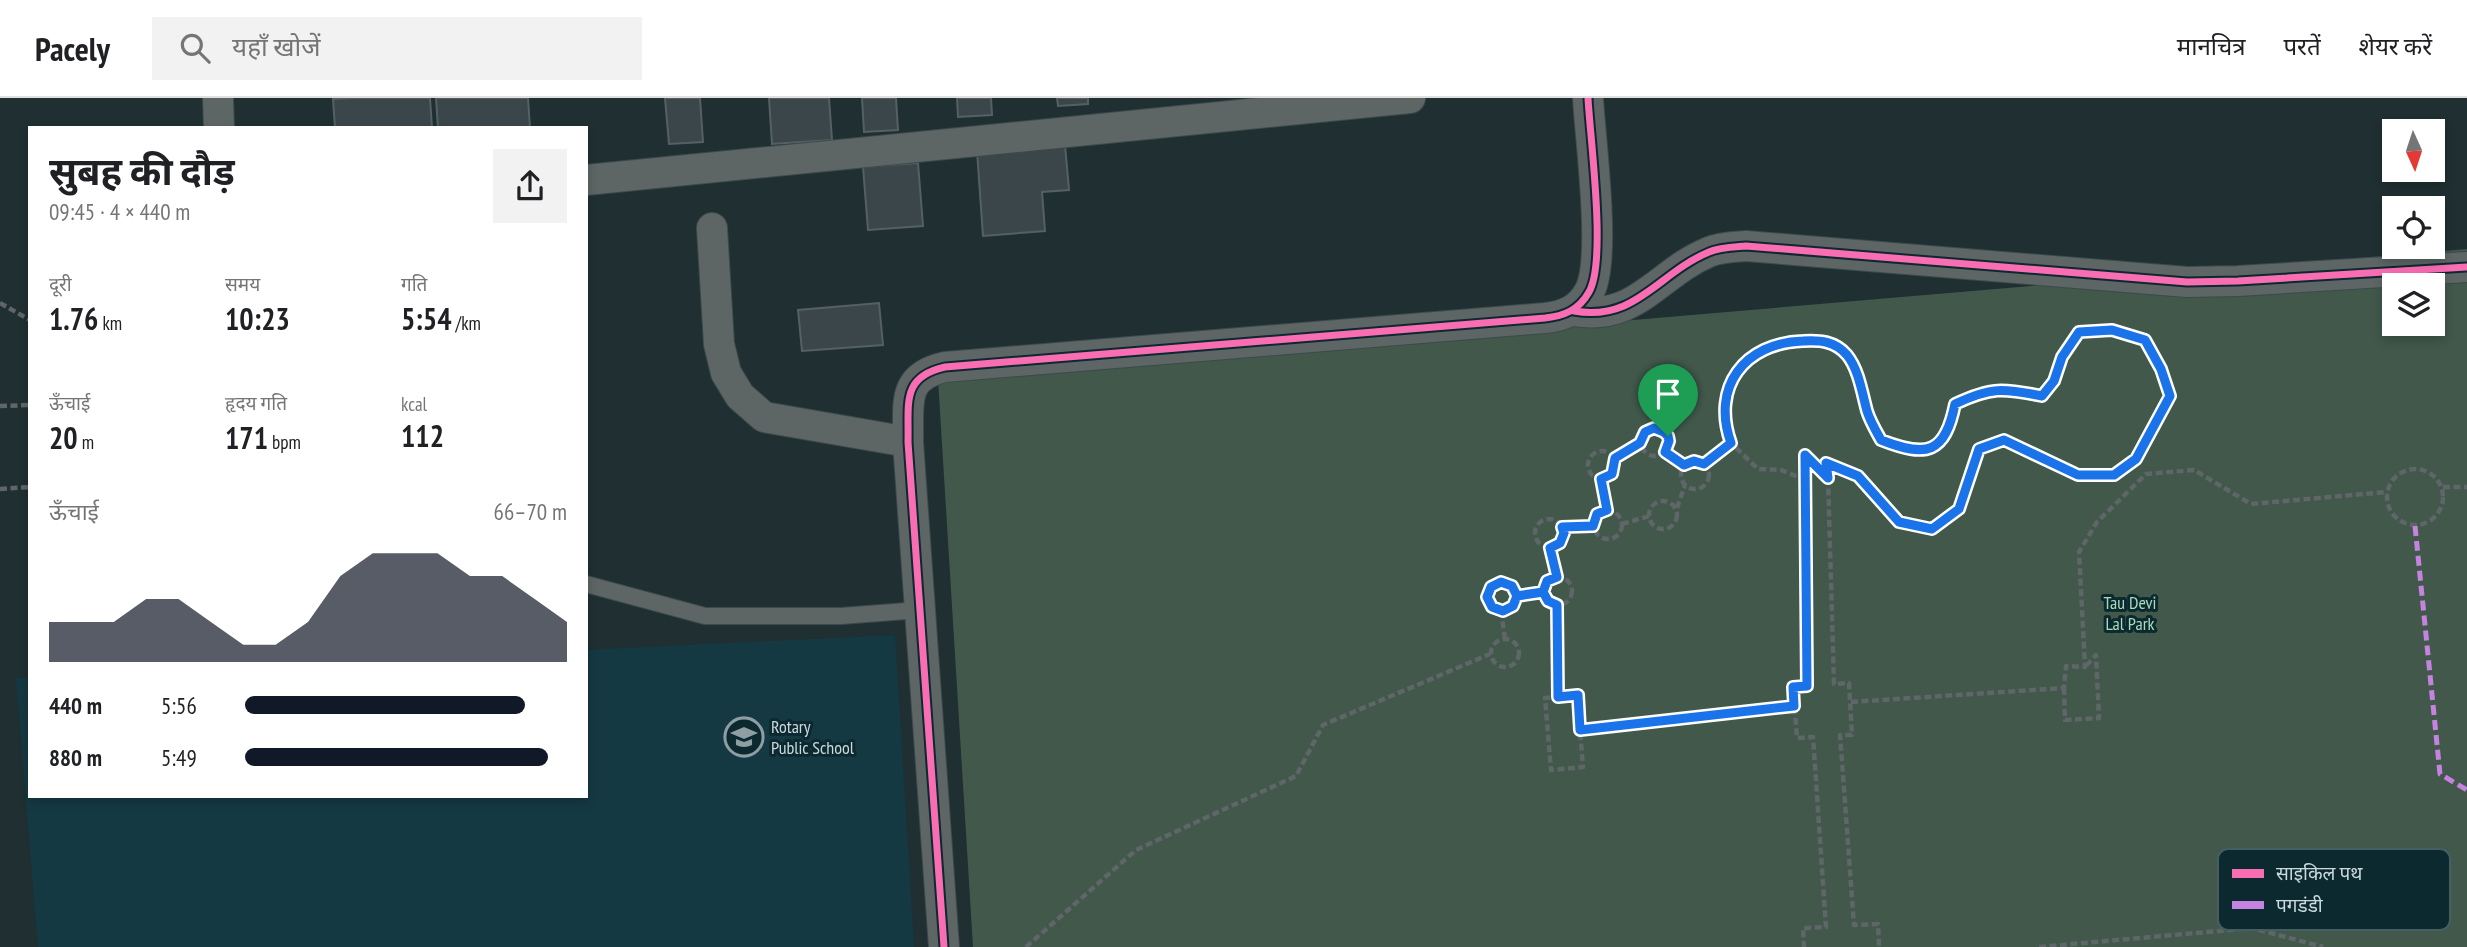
<!DOCTYPE html>
<html lang="hi">
<head>
<meta charset="utf-8">
<style>
	body { margin:0; font-family:"PT Sans Narrow","Noto Sans Devanagari",sans-serif; background:#f2f2f2; color:#202124; height:100vh; display:flex; flex-direction:column; font-size:26px; white-space:nowrap }
	* { box-sizing:border-box; margin:0 }
	p { font-size:23px; color:#757577 }
	.icon { flex:none; width:38px; height:38px; fill:none; stroke:currentColor; stroke-width:2; stroke-linecap:round; stroke-linejoin:round }
	.map { position:relative; flex:1; overflow:hidden }
	.drawer { position:absolute; left:28px; top:28px; width:560px; height:672px; display:flex; flex-direction:column; background:#fff; border-radius:0px; box-shadow:0 4px 10px #0003 }
	.drawer>* { flex:none }
	.needle { width:46px; rotate:177deg }
	.fabs { position:absolute; left:2382px; top:21px; display:grid; gap:14px }
	.fabs a { display:grid; place-items:center; width:63px; height:63px; border-radius:0px; background:#fff; box-shadow:0 4px 10px #0003; font-size:35px }
	.pin { position:absolute; display:grid; place-items:center; width:60px; height:60px; color:#fff; margin:-72px -30px; border-radius:50% 50% 50% 0; rotate:-45deg; box-shadow:0 0 7px #0007 }
	.pin .icon { rotate:45deg }
	.round { display:grid; place-items:center; flex:none; width:74px; height:74px; border-radius:0px; background:#f2f2f2 }
	.overview { display:flex; align-items:center; justify-content:space-between; height:119px; padding:0 21px }
	h1 { font-size:38px; font-weight:700; line-height:52px }
	.stats { display:grid; grid-template-columns:repeat(3,1fr); gap:10px; height:119px; padding:7px 21px }
	.stats div { display:grid; align-content:center }
	.stats b { font-size:30px; font-weight:700 }
	.stats small { font-size:19px; font-weight:400 }
	.stats p { font-size:19px }
	.chart { height:196px; padding:14px 21px }
	.chart p { display:flex; justify-content:space-between }
	.chart svg { width:100%; height:126px; margin-top:7px; fill:#111827; opacity:.7 }
	ul { padding:0 21px; list-style:none; font-size:23px }
	li { display:grid; grid-template-columns:112px 84px 1fr; align-items:center; height:52px }
	li i { height:18px; border-radius:9px; background:#111827 }
	header { display:flex; align-items:center; gap:42px; box-sizing:border-box; height:98px; padding:0 35px; background:#fff; border-bottom:2px solid #e0e0e0 }
	header strong { font-size:33px }
	nav { display:flex; gap:38px; margin-inline-start:auto; font-size:24px }
	.search { width:490px; height:63px; background:#f2f2f2; display:flex; align-items:center; gap:18px; box-sizing:border-box; padding:0 24px; border-radius:0px; color:#757577; font-size:26px }
	.map>svg:first-child { display:block }
</style>
</head>
<body>
<header>
<strong>Pacely</strong>
<div class="search"><svg class="icon" aria-label="search" viewBox="0 0 24 24"><circle cx="10" cy="10" r="6"/><path d="M15 15l6 6"/></svg>यहाँ खोजें</div>
<nav><a>मानचित्र</a><a>परतें</a><a>शेयर करें</a></nav>
</header>
<div class="map">
<svg width="2467" height="849" viewBox="0 0 2467 849">
	<rect width="100%" height="100%" fill="#1f2f32"/>
	<!-- built -->
	<path fill="#153942" d="M895,537L914,849H38L16,580L30,579V698H586V552Z"/>
	<!-- green -->
	<path fill="#41584b" fill-rule="evenodd" d="M2467,151V849H973L938,281ZM2394,187H2432V226H2394Z"/>
	<!-- building -->
	<g fill="#3b464a" stroke="#556065" stroke-width="2">
		<path d="M353,0H430L432,30H335L333,1Z"/>
		<path d="M436,0H528L530,30H438Z"/>
		<path d="M665,0H700L703,44L669,46Z"/>
		<path d="M769,0H829L832,42L772,46Z"/>
		<path d="M862,0H896L898,32L864,34Z"/>
		<path d="M957,0H991L992,17L958,19Z"/>
		<path d="M1057,0H1088V6L1058,8Z"/>
		<path d="M1065,47L1069,92L1042,94L1045,133L983,138L977,53Z"/>
		<path d="M918,65L923,128L868,132L863,69Z"/>
		<path d="M879,205L883,247L802,253L798,212Z"/>
	</g>
	<g fill="none" stroke-linecap="round" stroke-linejoin="round">
		<!-- service casing -->
		<g stroke="#3c4a4c" stroke-width="18">
			<path id="service" d="M586,486L705,518H841L920,512"/>
		</g>
		<!-- minor casing -->
		<g stroke="#3c4a4c" stroke-width="32">
			<g id="minor">
				<path d="M218,0L219,30"/>
				<path d="M586,82L1410,0"/>
				<path d="M712,130L719,246L726,275L740,298L764,319L908,344"/>
				<path d="M1574,213C1636,224 1658,175 1709,154C1720,149 1734,149 1746,148L2187,184L2238,183L2467,169"/>
				<path d="M944,849L908,344C909,305 901,279 945,269L1545,220C1564,218 1579,212 1589,194C1607,163 1590,40 1588,0"/>
			</g>
		</g>
		<!-- path -->
		<g stroke="#5e6668" stroke-width="4.5" stroke-dasharray="7 3.5" stroke-linecap="butt">
			<path d="M0,205L30,222"/>
			<path d="M0,308L30,307"/>
			<circle cx="1655" cy="344" r="14"/>
			<circle cx="1602" cy="367" r="14"/>
			<path d="M1666,354L1684,367"/>
			<path d="M1615,360L1641,345"/>
			<circle cx="1695" cy="377" r="14"/>
			<path d="M1704,366L1731,345C1711,289 1743,245 1803,243C1820,242 1835,243 1847,257C1859,272 1862,295 1867,313C1870,323 1876,333 1881,342C1927,360 1945,356 1955,306C1991,289 2003,290 2042,298L2054,283L2061,259L2079,234L2112,232L2145,242L2161,271L2170,298L2136,361L2114,377H2078L2004,342L1979,351L1959,411L1932,431L1899,424L1858,378L1826,365L1828,380L1805,357L1803,381L1781,372L1758,371L1731,345"/>
			<circle cx="2415" cy="399" r="28"/>
			<path d="M1828,380L1834,586L1849,585L1852,637H1840L1854,827L1878,826L1879,849"/>
			<path d="M1601,381L1607,412"/>
			<path d="M1803,381L1807,588L1793,589L1797,640L1813,639L1826,829L1803,830L1804,849"/>
			<path d="M2443,389H2467"/>
			<path d="M0,391L30,389"/>
			<circle cx="1663" cy="417" r="14"/>
			<path d="M1677,410L1685,387"/>
			<circle cx="1608" cy="427" r="14"/>
			<circle cx="1549" cy="435" r="14"/>
			<path d="M1622,426L1649,418"/>
			<path d="M1562,429L1593,428"/>
			<path d="M1550,450L1557,479"/>
			<circle cx="1558" cy="493" r="14"/>
			<circle cx="1502" cy="499" r="14"/>
			<path d="M1517,498L1543,493"/>
			<path d="M1557,507L1558,599"/>
			<path d="M1501,513L1505,541"/>
			<circle cx="1505" cy="555" r="14"/>
			<path d="M2064,590L2065,622L2099,620L2096,557L2085,569"/>
			<path d="M1851,604L2064,590L2066,568L2085,569L2079,454L2097,424L2146,376L2194,372L2251,406L2386,394"/>
			<path d="M1580,632L1578,597L1545,600L1551,672L1583,669L1580,632L1794,608"/>
			<path d="M1026,849L1136,752L1296,678L1323,627L1490,556"/>
			<path d="M2039,849L2252,830L2323,849"/>
		</g>
		<!-- service -->
		<use href="#service" stroke="#5d6565" stroke-width="16"/>
		<!-- minor -->
		<use href="#minor" stroke="#5d6565" stroke-width="30"/>
		<!-- quiet -->
		<path stroke="#c483df" stroke-width="5" stroke-dasharray="10 5" stroke-linecap="butt" d="M2415,428L2440,676L2467,692"/>
		<!-- cycleway casing -->
		<g stroke="#0c2930" stroke-width="11">
			<g id="cycleway">
				<path d="M1574,213C1636,224 1658,175 1709,154C1720,149 1734,149 1746,148L2187,184L2238,183L2467,169"/>
				<path d="M944,849L908,344C909,305 901,279 945,269L1545,220C1564,218 1579,212 1589,194C1607,163 1590,40 1588,0"/>
			</g>
		</g>
		<!-- cycleway -->
		<use href="#cycleway" stroke="#f96db3" stroke-width="7"/>
	</g>
	<g fill="none" stroke-linecap="round" stroke-linejoin="round">
		<!-- route casing -->
		<g stroke="#fff" stroke-width="14">
			<path id="route" d="M1668,338L1664,334L1654,330L1645,334L1640,345L1615,360L1612,376L1601,381L1607,412L1597,416L1593,428L1562,429L1564,435L1560,445L1550,450L1557,479L1547,483L1543,494L1517,498L1512,488L1501,484L1491,489L1487,499L1492,509L1503,513L1513,508L1517,498L1543,494L1548,503L1557,507L1558,599L1578,597L1580,632L1794,608L1793,589L1807,588L1805,357L1828,380L1826,365L1858,378L1899,424L1932,431L1959,411L1979,351L2004,342L2078,377H2114L2136,361L2170,298L2161,271L2145,242L2112,232L2079,234L2062,259L2054,283L2042,298C2003,290 1991,289 1955,306C1945,356 1927,360 1881,342C1876,333 1870,323 1867,313C1862,295 1859,272 1847,257C1835,243 1820,242 1803,243C1744,245 1711,289 1731,345L1704,366L1694,363L1684,367L1665,354L1669,343L1668,338"/>
		</g>
		<!-- route -->
		<use href="#route" stroke="#1a73e8" stroke-width="9"/>
	</g>
	<!-- icons -->
	<defs>
		<g id="school-ring" transform="scale(2.0125)"><circle r="9.5" fill="#0c2930" stroke="#8e9ea2" stroke-width="1.5"/><path d="M0-5L7-2L0 1L-7-2ZM-4 1L0 2.5L4 1V4Q0 6-4 4Z" fill="#8e9ea2"/></g>
	</defs>
	<g fill-rule="evenodd">
		<use href="#school-ring" x="744" y="639"/>
	</g>
	<g text-anchor="middle" stroke-width="6" stroke-linejoin="round" paint-order="stroke">
		<!-- park labels -->
		<g font-size="18" fill="#a7dbbb" stroke="#0c2930">
			<text x="2130" y="511">Tau Devi<tspan x="2130" dy="21">Lal Park</tspan></text>
		</g>
		<!-- poi labels -->
		<g font-size="18" fill="#cadade" stroke="#0c2930" text-anchor="start">
			<text x="771" y="635">Rotary<tspan x="771" dy="21">Public School</tspan></text>
		</g>
	</g>
	<!-- legend -->
	<rect x="2218" y="751" width="232" height="81" rx="10" fill="#0c2930" stroke="#455e64" stroke-width="2"/>
	<rect x="2232" y="771" width="32" height="9" fill="#f96db3"/>
	<rect x="2232" y="803" width="32" height="8" fill="#c483df"/>
	<g font-size="19" fill="#cadade">
		<text x="2276" y="782">साइकिल पथ</text>
		<text x="2276" y="814">पगडंडी</text>
	</g>
</svg>
<div class="fabs">
<a><svg class="needle" viewBox="-14 -14 28 28"><path d="M0-13l5 13h-10z" fill="#e53935"/><path d="M0 13l5-13h-10z" fill="#757577"/></svg></a>
<a><svg class="icon" aria-label="locate" viewBox="0 0 24 24"><circle cx="12" cy="12" r="6"/><path d="M12 2v4M12 18v4M2 12h4M18 12h4"/></svg></a>
<a><svg class="icon" aria-label="layers" viewBox="0 0 24 24"><path d="M12 4l9 5-9 5-9-5zM3 14l9 5 9-5"/></svg></a>
</div>
<div class="pin" style="left:1668px;top:338px;background:#1e9e55"><svg class="icon" aria-label="arrive" viewBox="0 0 24 24"><path d="M6 21V4h12l-3 4 3 4H6"/></svg></div>
<section class="drawer">
<div class="overview"><div><h1>सुबह की दौड़</h1><p>09:45 · 4 × 440 m</p></div><a class="round"><svg class="icon" aria-label="share" viewBox="0 0 24 24"><path d="M12 15V3M7 8l5-5 5 5M5 13v7h14v-7"/></svg></a></div>
<div class="stats">
<div><p>दूरी</p><b>1.76<small> km</small></b></div>
<div><p>समय</p><b>10:23</b></div>
<div><p>गति</p><b>5:54<small> /km</small></b></div>
</div>
<div class="stats">
<div><p>ऊँचाई</p><b>20<small> m</small></b></div>
<div><p>हृदय गति</p><b>171<small> bpm</small></b></div>
<div><p>kcal</p><b>112</b></div>
</div>
<div class="chart"><p><span>ऊँचाई</span>66–70 m</p>
<svg viewBox="0 0 160 44" preserveAspectRatio="none"><path d="M0 44V30L10 30L20 30L30 22L40 22L50 30L60 38L70 38L80 30L90 14L100 6L110 6L120 6L130 14L140 14L150 22L160 30V44z"/></svg>
</div>
<ul>
<li><b>440 m</b>5:56<i style="width:87%"></i></li>
<li><b>880 m</b>5:49<i style="width:94%"></i></li>
</ul>
</section>
</div>
</body>
</html>
